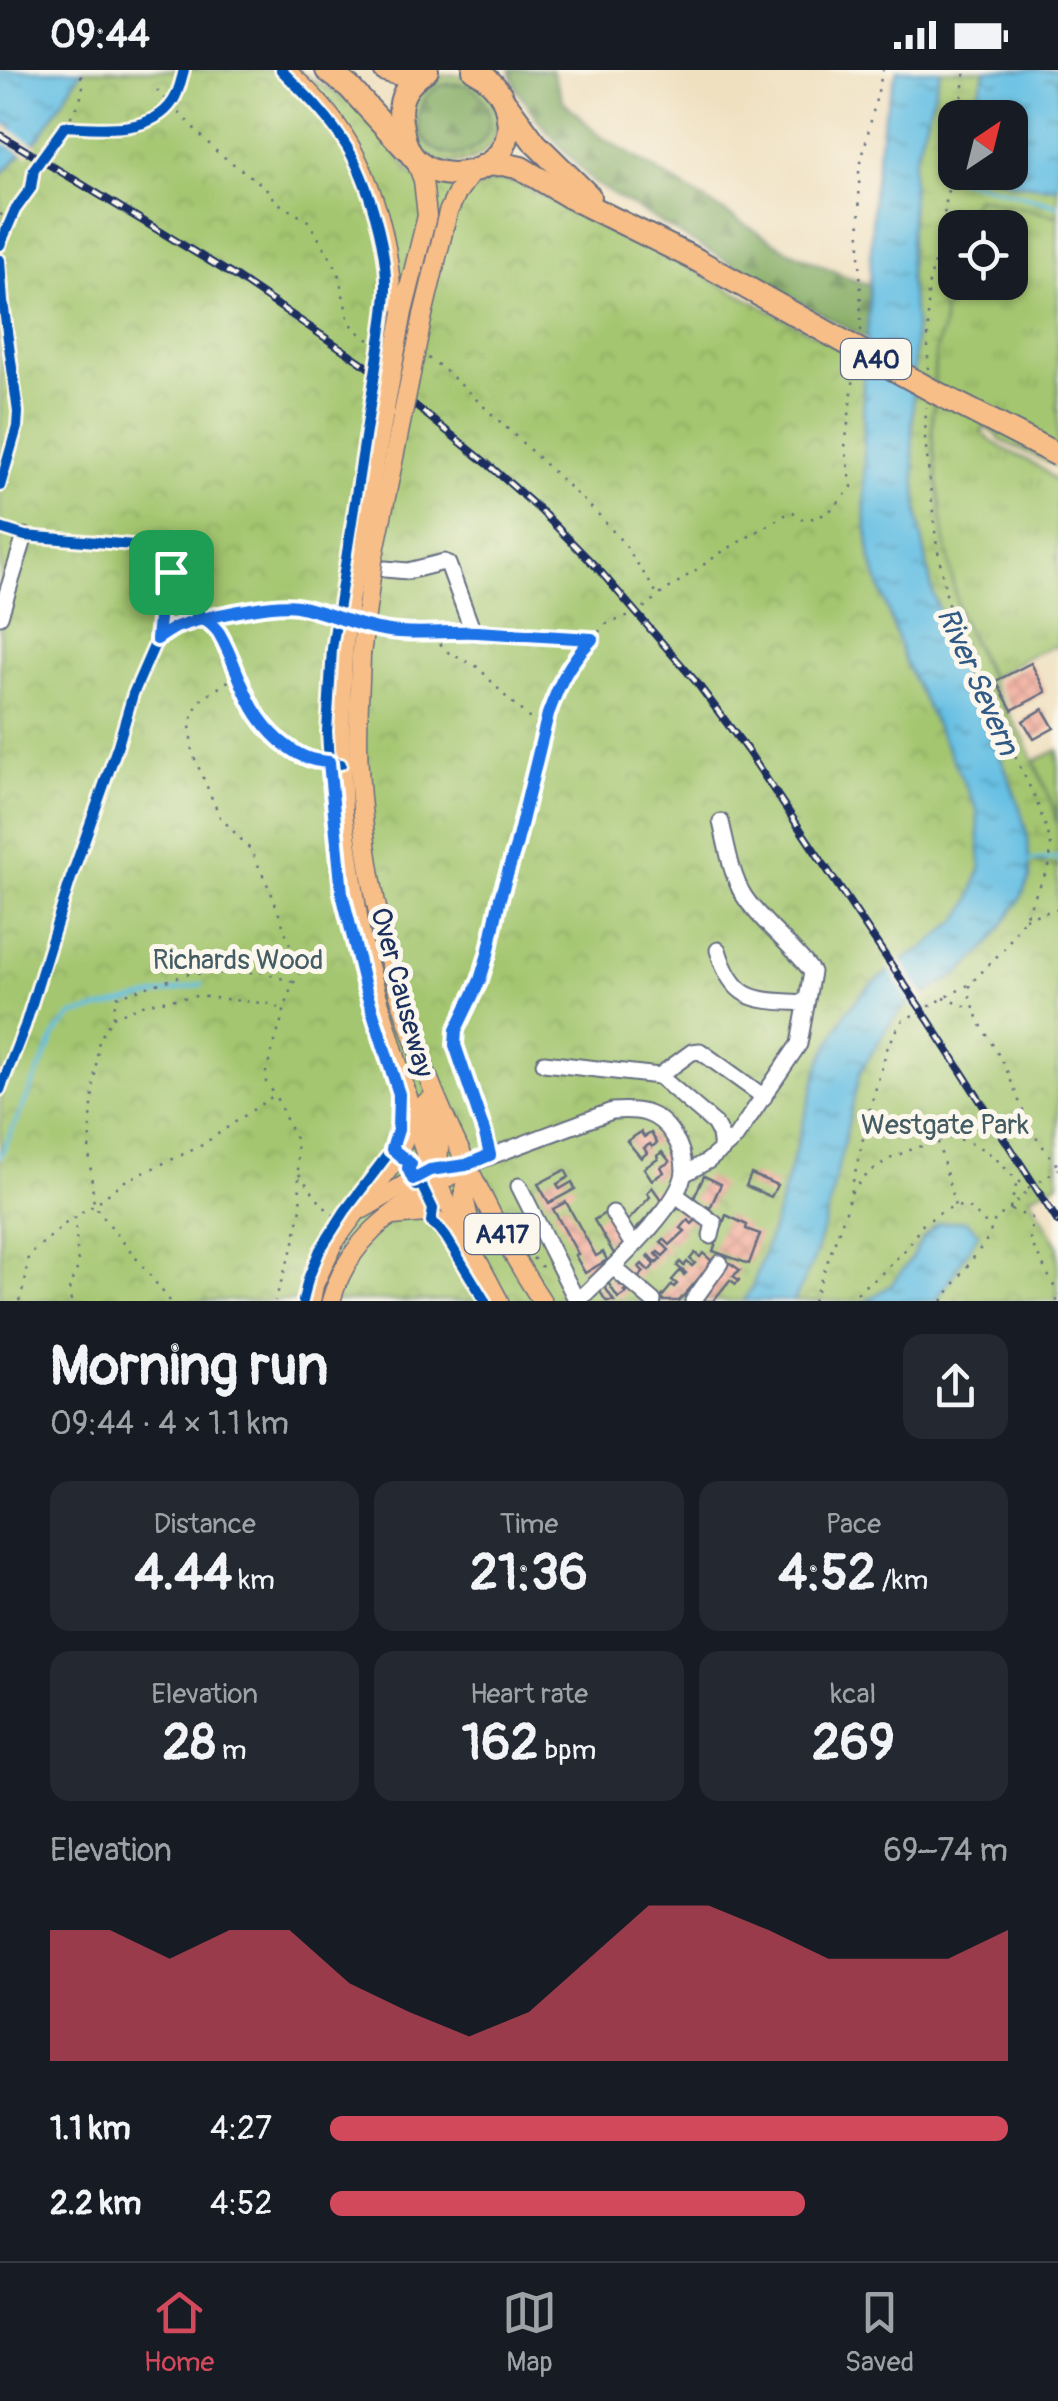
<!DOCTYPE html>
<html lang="en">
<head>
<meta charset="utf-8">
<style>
	body { margin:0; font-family:Pangolin,sans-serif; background:#242831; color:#f1f3f6; height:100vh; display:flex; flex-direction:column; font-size:38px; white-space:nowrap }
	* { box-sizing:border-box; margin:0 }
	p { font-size:32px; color:#9ea1a6 }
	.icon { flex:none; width:55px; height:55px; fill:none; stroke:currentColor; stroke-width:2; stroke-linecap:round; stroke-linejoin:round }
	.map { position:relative; height:1231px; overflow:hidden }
	.details { display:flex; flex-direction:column; background:#171b24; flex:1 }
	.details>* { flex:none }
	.needle { width:65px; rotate:35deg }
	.buttons { position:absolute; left:938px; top:30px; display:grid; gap:20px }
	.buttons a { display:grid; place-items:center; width:90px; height:90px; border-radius:20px; background:#171b24; box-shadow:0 2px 8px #0004; font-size:50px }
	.pin { position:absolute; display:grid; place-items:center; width:85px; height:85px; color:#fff; margin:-42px; border-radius:20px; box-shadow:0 5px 15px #0006 }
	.round { display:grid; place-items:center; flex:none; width:105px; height:105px; border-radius:20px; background:#242831 }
	.head { display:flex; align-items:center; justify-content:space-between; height:170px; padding:0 50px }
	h1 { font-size:55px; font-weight:800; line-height:75px }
	.metrics { display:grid; grid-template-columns:repeat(3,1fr); gap:15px; height:170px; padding:10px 50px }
	.metrics div { display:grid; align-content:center; border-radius:20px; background:#242831; text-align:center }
	.metrics b { font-size:50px; font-weight:800 }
	.metrics small { font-size:28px; font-weight:400 }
	.metrics p { font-size:28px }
	.chart { height:280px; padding:20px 50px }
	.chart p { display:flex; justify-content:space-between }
	.chart svg { width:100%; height:180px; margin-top:10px; fill:#d1495b; opacity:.7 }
	ul { padding:0 50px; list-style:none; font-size:32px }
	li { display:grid; grid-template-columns:160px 120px 1fr; align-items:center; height:75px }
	li i { height:25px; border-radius:12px; background:#d1495b }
	.status { display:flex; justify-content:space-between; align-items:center; height:70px; padding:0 50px; background:#171b24; direction:ltr }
	.status svg { height:28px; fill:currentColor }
	.dock { display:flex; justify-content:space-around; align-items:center; height:140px; border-top:2px solid #363941; background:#171b24; font-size:28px; color:#9ea1a6 }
	.dock a { display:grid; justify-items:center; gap:5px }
	.dock .current { color:#d1495b }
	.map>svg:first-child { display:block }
</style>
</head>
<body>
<div class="status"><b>09:44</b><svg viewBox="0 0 49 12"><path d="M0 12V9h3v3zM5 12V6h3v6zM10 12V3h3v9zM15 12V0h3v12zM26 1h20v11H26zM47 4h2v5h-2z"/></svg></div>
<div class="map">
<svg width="1058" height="1231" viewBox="0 0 1058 1231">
	<defs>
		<pattern id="grass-tufts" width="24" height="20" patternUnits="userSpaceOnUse" patternTransform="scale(2.5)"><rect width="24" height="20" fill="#a4c66f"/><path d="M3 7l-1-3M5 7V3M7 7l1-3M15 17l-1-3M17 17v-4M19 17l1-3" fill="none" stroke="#8daa63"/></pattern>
		<pattern id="forest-firs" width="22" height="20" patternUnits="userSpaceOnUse" patternTransform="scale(2.5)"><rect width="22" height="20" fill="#83ab62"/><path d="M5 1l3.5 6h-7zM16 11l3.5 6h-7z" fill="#6a8c54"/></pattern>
		<pattern id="wetland-marsh" width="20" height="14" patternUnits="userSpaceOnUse" patternTransform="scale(2.5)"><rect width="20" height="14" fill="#a4c66f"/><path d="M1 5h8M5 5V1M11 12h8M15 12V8" fill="none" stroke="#8daa63"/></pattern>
		<pattern id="park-crowns" width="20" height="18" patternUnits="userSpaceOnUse" patternTransform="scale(2.5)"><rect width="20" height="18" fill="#a4c66f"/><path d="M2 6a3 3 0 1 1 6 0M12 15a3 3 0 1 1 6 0" fill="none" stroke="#8daa63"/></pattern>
		<pattern id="water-ripples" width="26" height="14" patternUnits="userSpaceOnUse" patternTransform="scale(2.5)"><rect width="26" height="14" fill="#65bfe3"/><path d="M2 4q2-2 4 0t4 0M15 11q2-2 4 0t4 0" fill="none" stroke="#529cbb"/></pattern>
		<pattern id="building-cross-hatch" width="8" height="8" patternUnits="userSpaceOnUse" patternTransform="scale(2.5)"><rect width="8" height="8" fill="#f3a897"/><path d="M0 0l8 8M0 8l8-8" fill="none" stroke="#c4897e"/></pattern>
	</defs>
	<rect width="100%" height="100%" fill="#fbf7ec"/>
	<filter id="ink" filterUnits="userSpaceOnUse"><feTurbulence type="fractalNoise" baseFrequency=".01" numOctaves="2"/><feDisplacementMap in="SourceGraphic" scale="20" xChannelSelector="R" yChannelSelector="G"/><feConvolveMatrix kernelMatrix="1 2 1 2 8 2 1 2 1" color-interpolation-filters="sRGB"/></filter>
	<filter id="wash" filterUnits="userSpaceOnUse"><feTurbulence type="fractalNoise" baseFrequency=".0048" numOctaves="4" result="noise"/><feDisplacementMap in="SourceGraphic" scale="40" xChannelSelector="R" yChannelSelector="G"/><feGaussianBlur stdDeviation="2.25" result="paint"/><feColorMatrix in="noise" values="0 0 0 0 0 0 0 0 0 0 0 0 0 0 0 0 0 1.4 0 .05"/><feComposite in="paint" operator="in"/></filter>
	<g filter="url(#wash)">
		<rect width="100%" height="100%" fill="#efe0c0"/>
		<!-- grass -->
		<g fill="url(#grass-tufts)" stroke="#607a66" stroke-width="2.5">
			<circle cx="454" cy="49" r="44"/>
			<path d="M976,127L1058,146V397L1000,370L997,365L984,357L982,363C1004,386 1041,388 1058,416V578L1053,576L1027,587L991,608L959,544L944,467L932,364L935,284L943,257V220L955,175V212H1010V158L961,157Z"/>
			<path d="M1058,680V758L1052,734L1034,691Z"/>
		</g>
		<!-- forest -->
		<g fill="url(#forest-firs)" stroke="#4f6d60" stroke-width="2.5">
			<path d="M510,0H552L563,31L600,66L785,179L854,210L870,215L867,269L689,170L594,113L544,58L517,20Z"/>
			<circle cx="454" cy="49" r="36"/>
		</g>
		<!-- wetland -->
		<path fill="url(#wetland-marsh)" stroke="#607a66" stroke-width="2.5" d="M941,0H986L970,47L955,48V102L987,103L1013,113L1058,118V146L976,127L961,157L955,158V175L943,220V257L935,284L932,363L944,467L959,544L998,626L1025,671L1052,734L1058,758V797L1030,791L1020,738L1003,693L953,585L932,520L919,452L912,369L915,253L909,209L913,94Z"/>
		<!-- park -->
		<g fill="url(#park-crowns)" stroke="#607a66" stroke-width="2.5">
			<path d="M82,0H295L359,36L381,62L412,105L475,120L488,113L502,110L520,114L610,162L653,179L865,291L863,314L865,444L871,490L905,592L977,739L981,796L970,832L959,849L927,876L904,890L821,991L774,1154L753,1215L744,1231H0V105L40,66Z"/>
			<path d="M1008,791H1030L1058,797V1113L1030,1126L1058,1176V1231H767L850,980Z"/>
		</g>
		<!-- water -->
		<g fill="url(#water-ripples)" stroke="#4077a0" stroke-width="2.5">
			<path d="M0,0H82L40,66L0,105V70L11,58L12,54H8L0,62Z"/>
			<path d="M897,0H941L913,94L909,209L915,253L912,369L919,452L932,520L953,585L1003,693L1020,738L1028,768L1030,808L1019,831L989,875L959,904L911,932L899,943L887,958L860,1002L829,1137L814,1189L794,1231H744L753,1215L774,1154L821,991L846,942L865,920L904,890L927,876L959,849L970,832L981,796L977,739L905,592L871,490L865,444L863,314L869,240L873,123L883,49Z"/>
			<path d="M986,0H1058V118L1013,113L987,103L1010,102V48L970,47Z"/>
			<path d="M966,1151L979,1163L936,1231H866L890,1216L907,1195L923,1168L938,1153Z"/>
		</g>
		<!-- pier -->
		<g fill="#efe0c0">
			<path d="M0,53L38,76L27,86L0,70Z"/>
			<path d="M899,887L926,929L914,937L887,896Z"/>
		</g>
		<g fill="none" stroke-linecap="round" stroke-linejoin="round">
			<!-- stream -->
			<g stroke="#65bfe3" stroke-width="4">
				<path d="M959,109L1058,135"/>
				<path d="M1028,791L1058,788"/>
				<path d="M0,1087L57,961L73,945L202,914"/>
			</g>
		</g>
		<g id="blocks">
			<!-- building -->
			<g fill="url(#building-cross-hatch)">
				<path d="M1031,593L1046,622L1012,640L996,611Z"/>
				<path d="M1043,639L1054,658L1034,669L1023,651Z"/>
				<path d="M641,1062L644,1067L651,1063L657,1073L652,1077L650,1074L644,1078L647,1083L641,1088L627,1071Z"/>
				<path d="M662,1082L670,1092L661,1097L664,1102L652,1110L644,1098L658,1089L657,1086Z"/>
				<path d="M565,1100L569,1107L557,1114L560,1119L572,1112L575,1119L549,1133L538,1114Z"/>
				<path d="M751,1104L777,1115L771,1127L746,1116Z"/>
				<path d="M704,1106L721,1114L710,1138L693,1130Z"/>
				<path d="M652,1117L662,1131L631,1165L624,1155L650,1127L647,1123Z"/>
				<path d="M566,1132L596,1186L603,1182L607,1190L585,1203L575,1185L578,1184L553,1139Z"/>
				<path d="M682,1133L698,1148L692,1154L688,1150L681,1158L685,1161L670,1175L664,1169L661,1172L669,1180L663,1186L658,1182L656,1184L661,1189L657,1193L649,1185L647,1187L655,1194L649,1201L642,1194L639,1197L644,1202L637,1209L621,1198Z"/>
				<path d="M607,1142L625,1172L614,1184L594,1150Z"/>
				<path d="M726,1145L747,1155L746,1159L760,1164L749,1194L713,1181Z"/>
				<path d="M695,1183L700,1187L703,1183L713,1192L679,1231H664L661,1228L672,1215L674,1217L677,1214L672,1210L680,1201L684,1205L686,1203L677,1196L680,1192L684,1196L687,1192L692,1196L695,1193L690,1189Z"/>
				<path d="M727,1191L740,1200L733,1206L739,1210L736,1214L730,1210L713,1231H697Z"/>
				<path d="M614,1206L620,1215L623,1213L627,1219L624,1221L626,1223L618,1228L607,1211Z"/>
				<path d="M603,1214L614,1231H606L597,1217Z"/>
			</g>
		</g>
	</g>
	<g filter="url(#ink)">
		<use href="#blocks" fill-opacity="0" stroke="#656d80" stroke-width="2.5"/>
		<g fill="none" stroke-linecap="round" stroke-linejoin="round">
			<!-- minor casing -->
			<g stroke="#656d80" stroke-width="19">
				<g id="minor">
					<path d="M385,499L408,501L444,492L448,494L473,562"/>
					<path d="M0,546L25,466"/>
					<path d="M718,880C734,934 756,930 806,933"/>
					<path d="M544,993L659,1006L714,1053L720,1064L722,1080"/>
					<path d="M659,1006L692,982L700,981L764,1027"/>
					<path d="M467,1095L612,1041C638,1039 658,1041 673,1065C680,1075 684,1088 684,1101C682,1136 604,1205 578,1231"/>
					<path d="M684,1104L708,1091L735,1068L799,974L812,902C792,874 762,854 744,826C731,805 727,776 721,752"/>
					<path d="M519,1116L577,1231"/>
					<path d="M676,1125L714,1153L711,1166"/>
					<path d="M613,1143L633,1175"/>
					<path d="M613,1197L653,1231"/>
					<path d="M693,1231L720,1193"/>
				</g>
			</g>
			<!-- major casing -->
			<g stroke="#656d80" stroke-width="21">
				<g id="major">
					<path d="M286,0C297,11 309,21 319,33C369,88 391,167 392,240"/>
					<path d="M403,242L427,146L423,110L415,90"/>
					<path d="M423,245L448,142L457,123L473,101"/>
					<path d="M343,582L340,663L343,744L361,866L375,918L430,1100L499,1231"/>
					<path d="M361,585C360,623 356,661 359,699C367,845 407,975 472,1105C493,1149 515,1191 542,1231"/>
					<path d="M426,1032L439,1075L438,1109"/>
					<path d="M466,1095L464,1127L473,1168"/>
					<path d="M363,1139L430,1100L441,1098"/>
					<path d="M393,1146L425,1143L444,1156L457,1176"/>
					<path d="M311,1231L314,1215L334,1172L396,1089L404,1070L409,1041"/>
					<path d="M331,1231C352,1157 408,1134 467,1095"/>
				</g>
			</g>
			<!-- highway casing -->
			<g stroke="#656d80" stroke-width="26">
				<g id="highway">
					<path d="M327,0L349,17L405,78"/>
					<path d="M385,0L400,4L422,2"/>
					<path d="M427,0C407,13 397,28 401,52C403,64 405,78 414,88C440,117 501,105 508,64C510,57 508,48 507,41C503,22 490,9 474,0"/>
					<path d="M507,35L535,73L589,126"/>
					<path d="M485,95L503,94L521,98L570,127L695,189"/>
				</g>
			</g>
			<!-- path -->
			<g stroke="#656d80" stroke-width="2.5" stroke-dasharray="2.5 8" stroke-linecap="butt">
				<path d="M157,20L216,81L265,117L278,133L308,151L334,193L339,206L349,252L362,265L376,275L382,277"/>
				<path d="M959,48L965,0"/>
				<path d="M65,56C74,41 88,23 81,6L86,0"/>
				<path d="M0,145L15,140"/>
				<path d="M861,261L859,101L883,0"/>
				<path d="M428,288L444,299L598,444L625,475L658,525"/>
				<path d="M928,299V217L939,176L955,76"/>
				<path d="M379,560L461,562"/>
				<path d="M484,563L590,569"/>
				<path d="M433,566L449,583L478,597L504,625L543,661"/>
				<path d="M157,569C186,551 244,537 278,535C296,534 316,540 333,546"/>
				<path d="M237,605L198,632L190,654L192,682L220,747L251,780L271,822L300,902L291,918L264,1009L275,1025L296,1071L301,1138L294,1172L275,1231"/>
				<path d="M1025,848L1058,839"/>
				<path d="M970,915V927L981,955L1005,996L1031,1061L1058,1096"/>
				<path d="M944,928L973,939"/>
				<path d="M113,947L116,927L188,904L261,902L293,912"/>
				<path d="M938,1072L955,1136"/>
				<path d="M487,1073L455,975L456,960L480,911L488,884L499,828L516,776L548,644L560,611L579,583L606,554L636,544L658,526L722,482L792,441L803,450C831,446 834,437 852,417L845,377L855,298"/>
				<path d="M299,1104L322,1135L335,1146"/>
				<path d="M851,1123C869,1098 893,1085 922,1076C931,1073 942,1068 952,1068C962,1069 974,1074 982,1079C1002,1089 1010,1109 1030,1118"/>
				<path d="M1010,1138L1017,1112"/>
				<path d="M1011,1140L1032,1148L1030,1170L1058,1224"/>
				<path d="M533,1188L545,1200"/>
				<path d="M19,1231L25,1213L28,1186L73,1147"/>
				<path d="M71,1231L69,1217L78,1197L75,1146L94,1135L125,1111L199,1077L273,1026"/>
				<path d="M170,1231L94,1135L89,1081L93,1020L99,970L113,947L148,933L197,926L271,934L285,941"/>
				<path d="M813,1231L846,1141L871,1035L887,979L894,965L902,951L970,914L1004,879L1024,849L1050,794L1051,772L1036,730L982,617L949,540L936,470L925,368L926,337"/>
				<path d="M850,1231L863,1217L877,1208L908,1177L921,1156L942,1141L955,1136L967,1137L979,1146L991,1160"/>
				<path d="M942,1231L988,1168L995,1149L1010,1139L1030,1118L1058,1099"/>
				<path d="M1056,1231L1058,1230"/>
			</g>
			<!-- minor -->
			<use href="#minor" stroke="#fff" stroke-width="15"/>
			<!-- major -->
			<use href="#major" stroke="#f7be87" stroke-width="18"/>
			<!-- highway -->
			<use href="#highway" stroke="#f7be87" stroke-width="22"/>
			<!-- rail casing -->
			<g stroke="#1b2f5e" stroke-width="8">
				<path id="rail" d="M0,65L236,207L364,294L490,396L540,440L600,501L697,613L747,680L929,951L1058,1152"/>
			</g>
			<!-- rail -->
			<use href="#rail" stroke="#fbf7ec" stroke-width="4" stroke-dasharray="11" stroke-linecap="butt"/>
			<!-- major-bridge casing -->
			<g stroke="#656d80" stroke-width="21" stroke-linecap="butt">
				<g id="major-bridge">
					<path d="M343,582L349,531L403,242"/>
					<path d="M361,585L373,491L423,245"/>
				</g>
			</g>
			<!-- highway-bridge casing -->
			<g stroke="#656d80" stroke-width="26" stroke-linecap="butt">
				<path id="highway-bridge" d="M695,189L933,321L1058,385"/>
			</g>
			<!-- major-bridge -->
			<use href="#major-bridge" stroke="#f7be87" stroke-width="18"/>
			<!-- highway-bridge -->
			<use href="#highway-bridge" stroke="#f7be87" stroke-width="22"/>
			<!-- cycleway casing -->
			<g stroke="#fbf7ec" stroke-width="16">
				<g id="cycleway">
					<path d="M281,0C305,24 329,47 347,77C368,112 387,176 386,218C386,234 383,249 381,265L332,579L327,661L330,707L342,823L366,921L399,1023L400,1047L399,1060L392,1079L345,1141L320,1180L308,1209L303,1231"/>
					<path d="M0,175L15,140L31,118L34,99L65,56C99,58 151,65 173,31C179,22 181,10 184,0"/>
					<path d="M0,190L3,232L18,342L17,357L0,416"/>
					<path d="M0,458L25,466L145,476L155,480L162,486L191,538L217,559L253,640L273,664L295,683L310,691L341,694"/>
					<path d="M0,1020L25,956L70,811L118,675L133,624L157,569L161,529L171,502"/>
					<path d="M392,1079L411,1094L408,1098L416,1116L421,1114L433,1139L431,1152L439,1158L446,1167L485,1231"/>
				</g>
			</g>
			<!-- cycleway -->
			<use href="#cycleway" stroke="#0057b8" stroke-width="10"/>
		</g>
	</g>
	<g fill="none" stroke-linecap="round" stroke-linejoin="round" filter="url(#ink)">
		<!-- route casing -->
		<g stroke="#fff" stroke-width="20">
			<path id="route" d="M171,502C177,513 183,526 190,536C198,546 212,552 219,563C242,603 242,637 280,671C296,684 308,691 329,692L342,823L366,921L399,1024L398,1060L392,1079L411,1094L408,1098L413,1109L430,1100L466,1095L490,1085L485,1064L455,975L456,960L480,910L488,884L500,828L516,776L548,644C560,612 568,594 592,569C554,567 515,564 477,562C452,561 426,564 400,562C364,560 332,543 297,536C272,532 200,548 176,557C170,560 163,565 157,569L161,529L171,502"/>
		</g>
		<!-- route -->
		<use href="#route" stroke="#1a73e8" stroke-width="12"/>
	</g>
	<g text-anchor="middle" stroke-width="10" stroke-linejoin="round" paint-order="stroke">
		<!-- shield labels -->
		<g fill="#fbf7ec" stroke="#5e6b89" stroke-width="2.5">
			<rect x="841" y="269" width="70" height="40" rx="8"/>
			<rect x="464.5" y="1144" width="75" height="40" rx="8"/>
		</g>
		<g font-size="25" font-weight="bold" fill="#1b2f5e">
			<text x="876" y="298">A40</text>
			<text x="502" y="1173">A417</text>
		</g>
		<!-- park labels -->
		<g font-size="28" fill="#445c63" stroke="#fbf7ec">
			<text x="238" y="899">Richards Wood</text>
			<text x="945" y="1064">Westgate Park</text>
		</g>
		<!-- street labels -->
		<g font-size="28" fill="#1b2f5e" stroke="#fbf7ec">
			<text transform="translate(403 922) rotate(75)" y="10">Over Causeway</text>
		</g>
		<!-- water labels -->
		<g font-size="30" font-style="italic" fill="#315a86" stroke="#fbf7ec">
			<text transform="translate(978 611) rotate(66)" y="10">River Severn</text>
		</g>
	</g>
</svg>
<div class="buttons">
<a><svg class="needle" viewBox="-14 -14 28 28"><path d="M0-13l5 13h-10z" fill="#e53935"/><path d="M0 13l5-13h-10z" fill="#9ea1a6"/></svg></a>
<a><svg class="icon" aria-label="locate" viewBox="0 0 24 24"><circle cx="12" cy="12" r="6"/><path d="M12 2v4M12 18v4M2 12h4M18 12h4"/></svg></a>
</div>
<div class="pin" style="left:171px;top:502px;background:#1e9e55"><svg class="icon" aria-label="arrive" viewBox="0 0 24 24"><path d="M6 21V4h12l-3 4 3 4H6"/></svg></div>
</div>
<section class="details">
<div class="head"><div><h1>Morning run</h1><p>09:44 · 4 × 1.1 km</p></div><a class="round"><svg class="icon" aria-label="share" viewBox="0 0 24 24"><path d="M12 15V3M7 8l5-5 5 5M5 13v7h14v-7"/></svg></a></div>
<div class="metrics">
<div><p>Distance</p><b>4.44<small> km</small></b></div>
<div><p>Time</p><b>21:36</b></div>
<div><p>Pace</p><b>4:52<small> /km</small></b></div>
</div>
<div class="metrics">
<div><p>Elevation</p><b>28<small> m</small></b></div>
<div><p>Heart rate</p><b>162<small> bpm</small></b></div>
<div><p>kcal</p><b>269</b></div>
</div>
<div class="chart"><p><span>Elevation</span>69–74 m</p>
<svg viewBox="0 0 160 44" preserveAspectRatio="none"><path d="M0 44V12L10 12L20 19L30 12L40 12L50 25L60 32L70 38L80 32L90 19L100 6L110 6L120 12L130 19L140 19L150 19L160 12V44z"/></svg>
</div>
<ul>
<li><b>1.1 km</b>4:27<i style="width:100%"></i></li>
<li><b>2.2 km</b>4:52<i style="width:70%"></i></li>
</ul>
</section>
<nav class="dock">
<a class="current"><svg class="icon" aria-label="home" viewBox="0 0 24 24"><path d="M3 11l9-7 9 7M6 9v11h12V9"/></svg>Home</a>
<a><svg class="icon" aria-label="map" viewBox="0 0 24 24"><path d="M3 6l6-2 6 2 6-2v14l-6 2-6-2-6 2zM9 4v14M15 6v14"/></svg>Map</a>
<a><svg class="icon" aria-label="saved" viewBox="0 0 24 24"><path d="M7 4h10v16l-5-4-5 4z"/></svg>Saved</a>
</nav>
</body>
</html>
